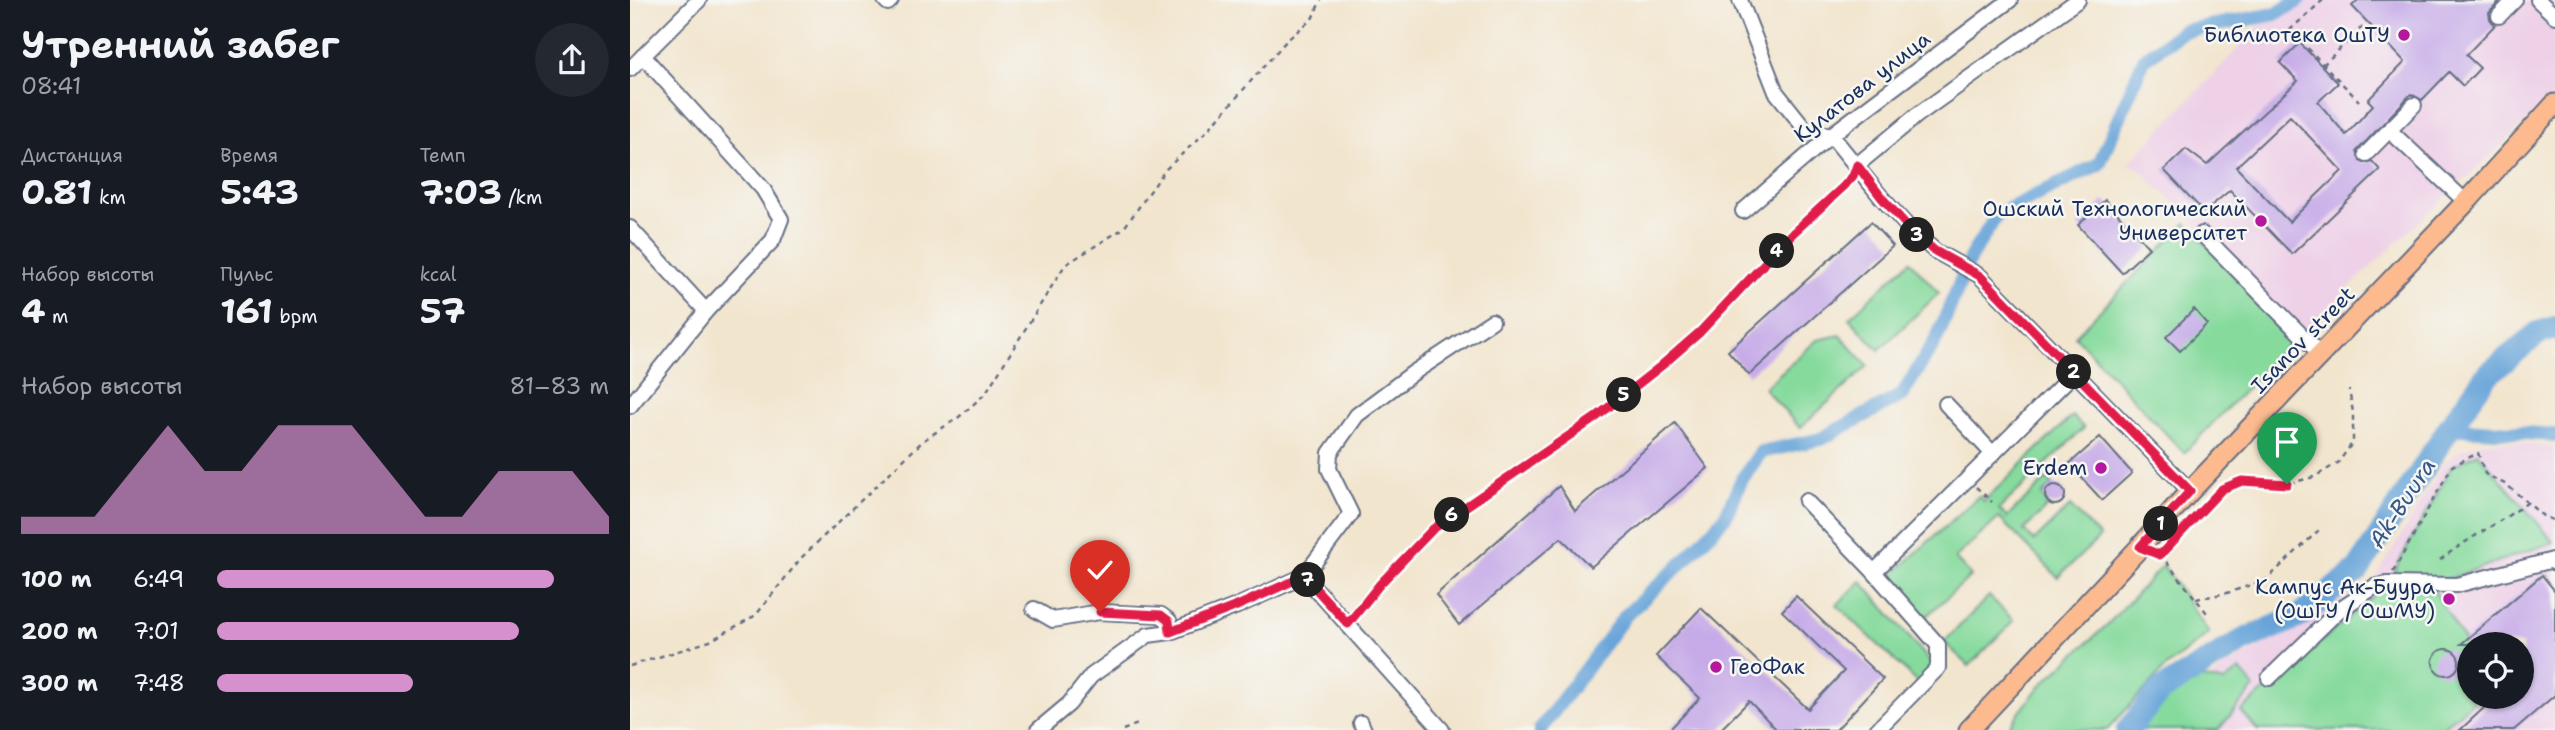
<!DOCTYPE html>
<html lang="ru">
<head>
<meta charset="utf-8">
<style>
	body { margin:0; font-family:"Shantell Sans",sans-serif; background:#242831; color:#f1f3f6; height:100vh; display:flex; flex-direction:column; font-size:26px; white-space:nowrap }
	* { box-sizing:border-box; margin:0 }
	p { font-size:23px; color:#9ea1a6 }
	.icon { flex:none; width:38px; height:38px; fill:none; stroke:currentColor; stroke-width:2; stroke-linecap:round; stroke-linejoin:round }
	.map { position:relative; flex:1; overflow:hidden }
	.side { display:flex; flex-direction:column; background:#171b24; width:630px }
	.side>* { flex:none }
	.tools { position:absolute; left:1827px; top:632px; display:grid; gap:14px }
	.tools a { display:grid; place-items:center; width:77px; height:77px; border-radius:50%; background:#171b24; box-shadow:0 2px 5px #0004; font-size:35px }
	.pin { position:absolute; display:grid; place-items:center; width:60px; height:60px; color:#fff; margin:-72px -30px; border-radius:50% 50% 50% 0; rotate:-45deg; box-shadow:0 0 7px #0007 }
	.pin .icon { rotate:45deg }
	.km { position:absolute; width:35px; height:35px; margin:-18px; border-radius:50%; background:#222; color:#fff; font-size:19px; line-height:35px; text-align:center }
	.round { display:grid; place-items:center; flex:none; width:74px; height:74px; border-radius:37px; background:#242831 }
	.overview { display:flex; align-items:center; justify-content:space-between; height:119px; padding:0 21px }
	h1 { font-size:38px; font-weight:700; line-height:52px }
	.stats { display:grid; grid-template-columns:repeat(3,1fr); gap:10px; height:119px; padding:7px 21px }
	.stats div { display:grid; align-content:center }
	.stats b { font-size:35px; font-weight:700 }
	.stats small { font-size:19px; font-weight:400 }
	.stats p { font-size:19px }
	.chart { height:196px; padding:14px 21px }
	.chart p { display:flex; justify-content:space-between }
	.chart svg { width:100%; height:126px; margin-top:7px; fill:#d690ce; opacity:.7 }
	ul { padding:0 21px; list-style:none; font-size:23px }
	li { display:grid; grid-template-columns:112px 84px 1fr; align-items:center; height:52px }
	li i { height:18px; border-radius:9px; background:#d690ce }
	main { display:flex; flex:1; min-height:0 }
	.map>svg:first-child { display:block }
</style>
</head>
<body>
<main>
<section class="side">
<div class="overview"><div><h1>Утренний забег</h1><p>08:41</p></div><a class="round"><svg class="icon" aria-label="share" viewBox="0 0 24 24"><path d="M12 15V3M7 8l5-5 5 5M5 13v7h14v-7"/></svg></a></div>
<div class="stats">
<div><p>Дистанция</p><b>0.81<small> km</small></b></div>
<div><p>Время</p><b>5:43</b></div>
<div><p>Темп</p><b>7:03<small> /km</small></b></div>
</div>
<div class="stats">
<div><p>Набор высоты</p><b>4<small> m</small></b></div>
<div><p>Пульс</p><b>161<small> bpm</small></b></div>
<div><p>kcal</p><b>57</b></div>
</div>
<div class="chart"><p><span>Набор высоты</span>81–83 m</p>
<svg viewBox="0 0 160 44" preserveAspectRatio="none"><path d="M0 44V38L10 38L20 38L30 22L40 6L50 22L60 22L70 6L80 6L90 6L100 22L110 38L120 38L130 22L140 22L150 22L160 38V44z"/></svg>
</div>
<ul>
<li><b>100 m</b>6:49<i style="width:86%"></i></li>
<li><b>200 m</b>7:01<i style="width:77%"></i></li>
<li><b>300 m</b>7:48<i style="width:50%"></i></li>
</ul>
</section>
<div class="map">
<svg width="1925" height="730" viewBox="0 0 1925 730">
	<rect width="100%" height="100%" fill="#f6f6f2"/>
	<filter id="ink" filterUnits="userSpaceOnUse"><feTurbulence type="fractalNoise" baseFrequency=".0143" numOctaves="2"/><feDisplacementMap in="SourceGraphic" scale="14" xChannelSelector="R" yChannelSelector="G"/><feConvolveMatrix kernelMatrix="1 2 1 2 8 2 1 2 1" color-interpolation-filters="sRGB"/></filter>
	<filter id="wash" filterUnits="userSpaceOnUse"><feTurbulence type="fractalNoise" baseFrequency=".00686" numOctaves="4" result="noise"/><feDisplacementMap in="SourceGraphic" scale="28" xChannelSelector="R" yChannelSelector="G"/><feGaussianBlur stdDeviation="1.57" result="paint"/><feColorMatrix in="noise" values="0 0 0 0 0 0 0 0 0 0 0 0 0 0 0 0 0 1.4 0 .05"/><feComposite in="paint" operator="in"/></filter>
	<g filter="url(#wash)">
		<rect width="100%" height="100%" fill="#f2e5ce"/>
		<!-- built -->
		<g fill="#eed0e7" fill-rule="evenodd">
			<path d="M1654,0H1925V95L1670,333L1577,235L1508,168L1498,164Z"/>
			<path d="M1853,442H1882L1925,448V730H1526L1594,667L1681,620L1745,579L1815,462L1831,450ZM1839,644H1892V696H1839Z"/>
		</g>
		<!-- green -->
		<g fill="#85da9c" stroke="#50847d" stroke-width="2">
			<path d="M1556,223L1665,338L1554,453L1445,336Z"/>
			<path d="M1280,261L1309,293L1249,350L1219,318Z"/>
			<path d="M1210,335L1238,366L1170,428L1134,388L1187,340Z"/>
			<path d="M1442,416L1454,428L1369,509L1377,517L1417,479L1422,484L1412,495L1418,506L1394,530L1404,541L1440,506L1470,537L1428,577L1369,518L1325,558L1341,576L1291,621L1255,581L1349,496L1354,501Z"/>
			<path d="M1848,453L1924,542L1801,585L1839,649V696L1849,697L1809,730H1627L1611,711L1757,584L1822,466Z"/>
			<path d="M1533,565L1579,633L1535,668L1477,730H1376L1410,686L1478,624Z"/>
			<path d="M1231,581L1304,666L1288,683L1207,605Z"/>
			<path d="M1359,596L1384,621L1339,666L1314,642Z"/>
			<path d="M1610,670L1624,688L1588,730H1509L1523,708L1565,677L1594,682Z"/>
		</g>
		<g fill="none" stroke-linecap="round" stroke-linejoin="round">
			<!-- canal -->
			<g stroke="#67a4d9" stroke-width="14">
				<path d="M1819,428L1925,435"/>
				<path d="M910,730L995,616L1057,558L1095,517L1112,479L1131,452L1191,439L1272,395L1307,338L1341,256L1367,215L1469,164L1514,59L1553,31L1645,14L1670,0"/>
			</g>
			<!-- river -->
			<path stroke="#67a4d9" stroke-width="24" d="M1498,730L1530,691L1614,640L1670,616L1728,570L1819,428L1856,376L1908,333L1925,328"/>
		</g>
		<g id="blocks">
			<!-- building -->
			<g fill="#c6abe8" fill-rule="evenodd">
				<path d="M1728,0H1871L1859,13L1860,19L1865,25L1836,55L1850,68L1833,86L1819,72L1792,100L1781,94L1727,151L1730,161L1734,163L1742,161L1750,170L1662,254L1600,190L1574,212L1534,170L1556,149L1577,165L1668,81L1650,63L1670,43L1708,83L1688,102L1716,135L1743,105L1738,100L1775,62L1722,6ZM1660,116L1712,171L1659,222L1606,167Z"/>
				<path d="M1475,200L1519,248L1492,273L1448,225Z"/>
				<path d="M1241,222L1263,246L1119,375L1098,351Z"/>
				<path d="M1564,309L1577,324L1550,351L1536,337Z"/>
				<path d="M1045,423L1078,468L961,567L931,538L829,625L806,595L929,486L945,511Z"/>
				<path d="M1470,437L1502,473L1472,500L1439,464Z"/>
				<circle cx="1425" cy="495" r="10"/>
				<path d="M1912,575L1925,591V695L1884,730H1830L1867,696H1892V644H1831Z"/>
				<path d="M1166,596L1253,679L1206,730H1147L1119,701L1090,730H1039L1070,698L1026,656L1071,608L1178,709L1214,671L1152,611Z"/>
				<circle cx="1816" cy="662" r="13"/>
			</g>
		</g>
	</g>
	<g filter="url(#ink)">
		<use href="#blocks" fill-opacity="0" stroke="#666f85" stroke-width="2"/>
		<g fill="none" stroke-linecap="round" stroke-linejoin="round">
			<!-- minor casing -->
			<g stroke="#666f85" stroke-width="18">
				<g id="minor">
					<path d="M255,0L258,3L261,0"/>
					<path d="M1110,0L1146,92L1177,131L1201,135L1252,198L1279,228L1305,251L1350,276L1560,491"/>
					<path d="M1908,0L1925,16"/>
					<path d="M1869,16L1885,0"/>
					<path d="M0,69L69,0"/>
					<path d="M1760,131L1836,202"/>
					<path d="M1736,154L1784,105"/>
					<path d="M1227,165L1286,116L1448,0"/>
					<path d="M1113,211L1201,135L1380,0"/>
					<path d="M0,228L76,311"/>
					<path d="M1572,234L1691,355"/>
					<path d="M1316,404L1363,454"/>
					<path d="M0,406L76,311L143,240L151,219L133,189L13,56"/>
					<path d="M1176,501L1244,572L1308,645V668L1247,730"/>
					<path d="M1244,572L1435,382"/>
					<path d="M674,576L812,730"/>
					<path d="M404,609L423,620L469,612L531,615L539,621L540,632"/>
					<path d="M1639,678L1708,611L1744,587L1757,584L1827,585L1923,560L1925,563"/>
					<path d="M731,723L734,730"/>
					<path d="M408,730L439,704L461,676L518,635L540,632L607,606L674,576L721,514L699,469L700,453L727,415L783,373L862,321"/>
				</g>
			</g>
			<!-- major casing -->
			<g stroke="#666f85" stroke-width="23">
				<path id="major" d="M1339,730L1510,547L1560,491L1836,202L1925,104"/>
			</g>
			<!-- path -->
			<g stroke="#666f85" stroke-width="2.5" stroke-dasharray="5 5" stroke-linecap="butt">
				<path d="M1693,0L1660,30L1729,101"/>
				<path d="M1693,65L1732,27"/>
				<path d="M1346,487L1362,502"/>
				<path d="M1530,554L1577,613"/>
				<path d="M1530,555L1592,489L1612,481L1657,484L1684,477L1708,463L1723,442V412L1719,390"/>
				<path d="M1810,560C1838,538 1869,523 1897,503"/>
				<path d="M1763,572L1822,466L1848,453L1855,474L1877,485L1913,516L1925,521"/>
				<path d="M1566,599L1597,593L1636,580L1689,530"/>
				<path d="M727,613L778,554L803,529L966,418L1031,366L1070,332L1163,233L1219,181"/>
				<path d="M0,666L80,641L126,615L171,558L294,440L329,417L355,394L435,265L494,228L536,169L578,130L657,40L682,19L691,0"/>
				<path d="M493,730L510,723"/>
			</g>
			<!-- minor -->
			<use href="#minor" stroke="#fff" stroke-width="14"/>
			<!-- major -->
			<use href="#major" stroke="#fcba8e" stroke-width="19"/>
		</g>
	</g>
	<g fill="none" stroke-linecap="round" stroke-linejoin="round" filter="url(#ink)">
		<!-- route casing -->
		<g stroke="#fff" stroke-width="14">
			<path id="route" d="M470,612L531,615L539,621L540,632L607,606L674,576L718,624L750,584L803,529L965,418L1031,366L1070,332L1163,233L1213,187L1223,176L1227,165L1252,198L1279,228L1305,251L1350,276L1560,491L1510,547L1530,555L1592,489L1612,481L1657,484"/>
		</g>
		<!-- route -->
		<use href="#route" stroke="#e11d48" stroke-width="9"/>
	</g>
	<!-- markers -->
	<g fill="#b5179e" stroke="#f6f6f2" stroke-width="2.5">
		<circle cx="1774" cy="35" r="7"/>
		<circle cx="1631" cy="221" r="7"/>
		<circle cx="1471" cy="468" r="7"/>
		<circle cx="1819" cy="599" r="7"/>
		<circle cx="1086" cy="667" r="7"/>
	</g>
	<g text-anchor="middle" stroke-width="5" stroke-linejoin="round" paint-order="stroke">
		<!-- poi labels -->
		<g font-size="21" fill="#1b2f5e" stroke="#f6f6f2" text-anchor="end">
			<text x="1760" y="42">Библиотека ОшТУ</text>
			<text x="1617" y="216">Ошский Технологический<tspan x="1617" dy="24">Университет</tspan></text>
			<text x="1457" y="475">Erdem</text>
			<text x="1805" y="594">Кампус Ак-Буура<tspan x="1805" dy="24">(ОшГУ / ОшМУ)</tspan></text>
			<text x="1100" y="674" text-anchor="start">ГеоФак</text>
		</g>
		<!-- street labels -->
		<g font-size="21" fill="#1b2f5e" stroke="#f6f6f2">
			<text transform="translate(1232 87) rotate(-38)" y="7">Кулатова улица</text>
			<text transform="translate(1673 340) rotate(-46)" y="7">Isanov street</text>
		</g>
		<!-- water labels -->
		<g font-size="23" font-style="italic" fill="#365889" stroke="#f6f6f2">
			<text transform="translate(1772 503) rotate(-57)" y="8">Ak-Buura</text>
		</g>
	</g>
</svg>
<div class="tools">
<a><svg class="icon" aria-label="locate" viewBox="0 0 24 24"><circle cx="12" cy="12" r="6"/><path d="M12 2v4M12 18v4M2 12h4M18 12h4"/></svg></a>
</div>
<div class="pin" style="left:1657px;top:484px;background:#1e9e55"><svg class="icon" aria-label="arrive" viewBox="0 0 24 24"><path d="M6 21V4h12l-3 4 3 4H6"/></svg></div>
<div class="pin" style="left:470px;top:612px;background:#d93025"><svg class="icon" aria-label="check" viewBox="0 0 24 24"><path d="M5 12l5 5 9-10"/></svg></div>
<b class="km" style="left:1531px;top:524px">1</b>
<b class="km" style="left:1444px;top:372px">2</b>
<b class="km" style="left:1287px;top:235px">3</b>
<b class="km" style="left:1147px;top:251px">4</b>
<b class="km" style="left:994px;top:395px">5</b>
<b class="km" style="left:822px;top:515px">6</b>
<b class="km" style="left:678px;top:580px">7</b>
</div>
</main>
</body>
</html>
